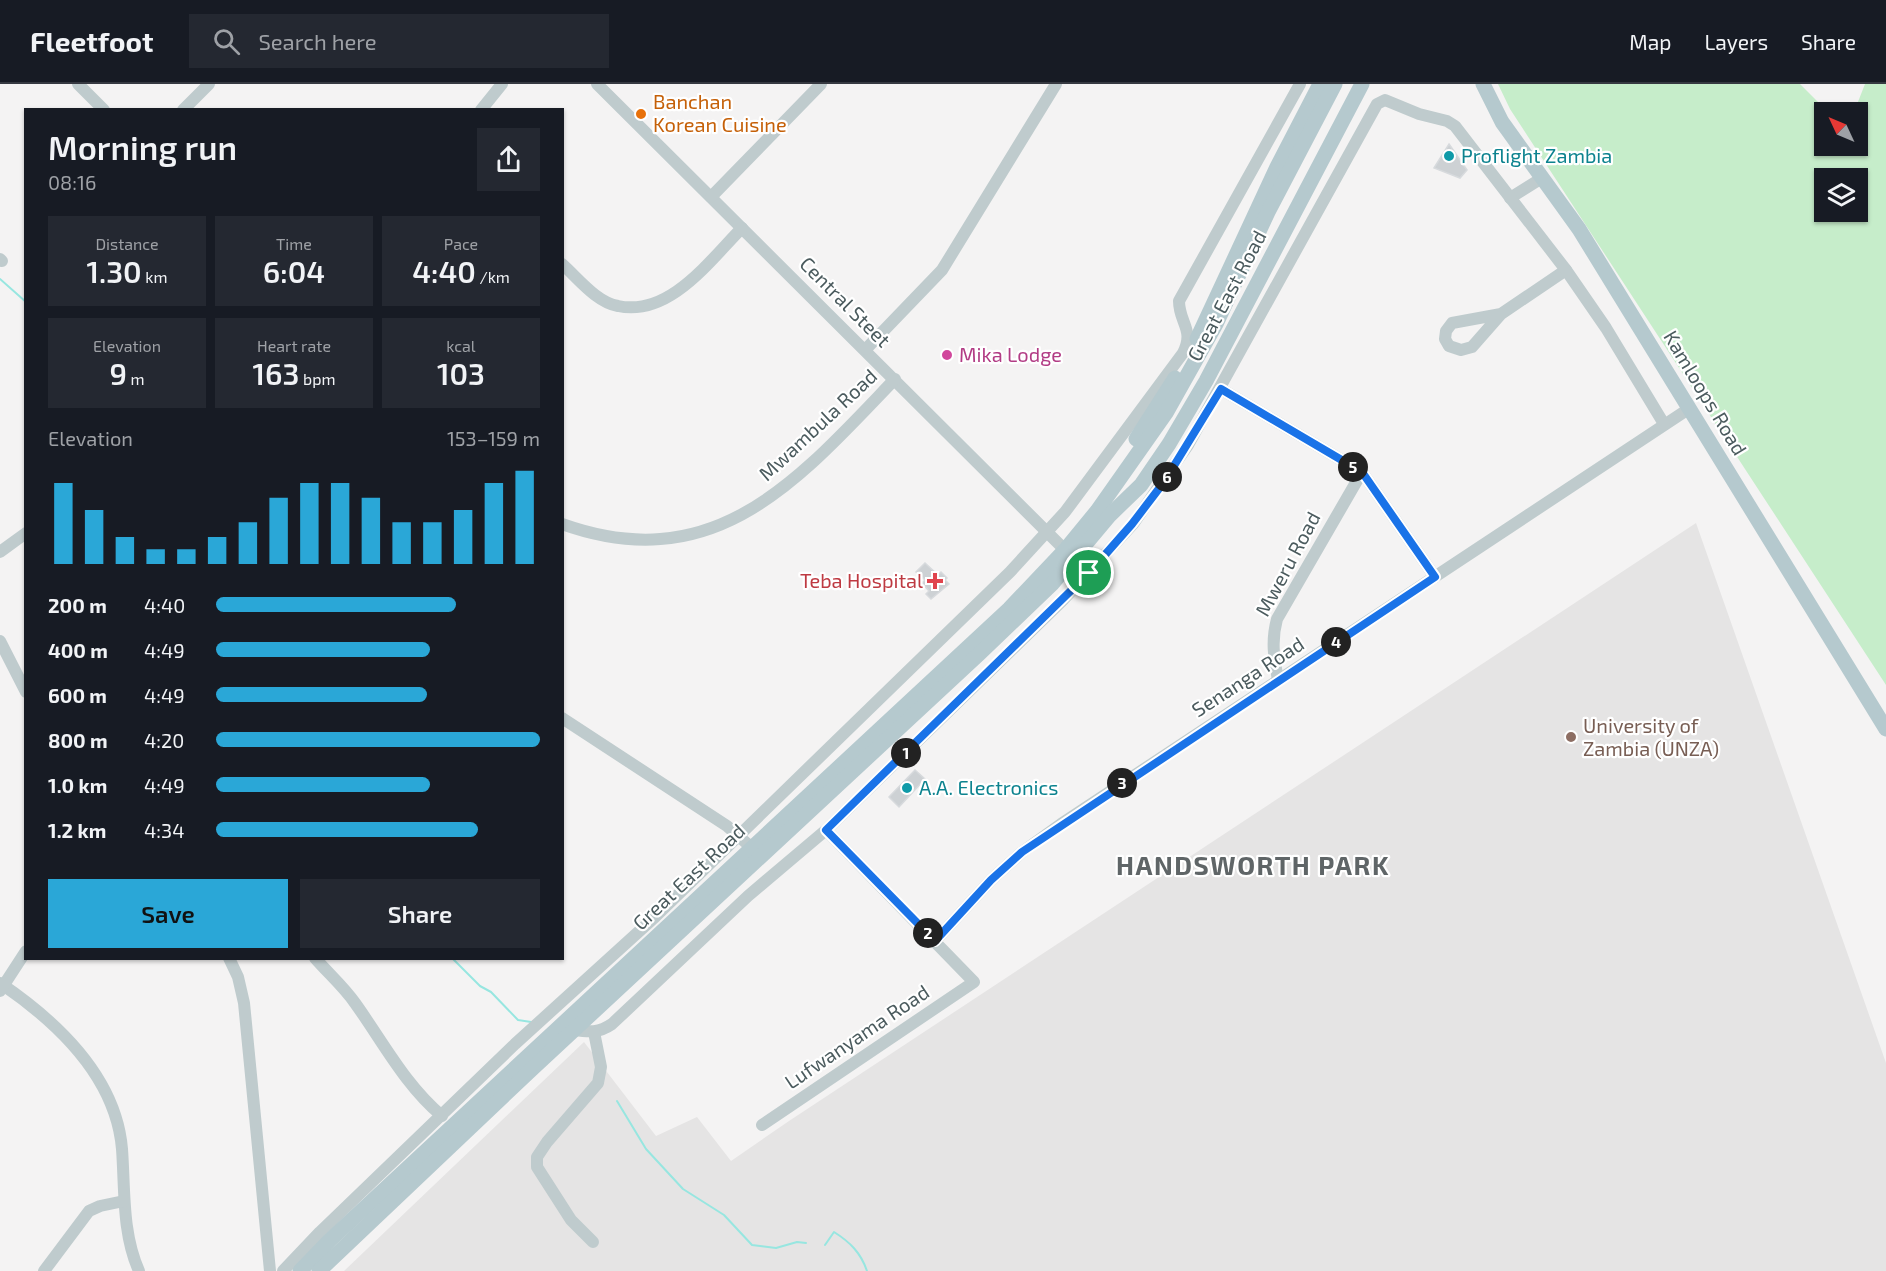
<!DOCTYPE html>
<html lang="en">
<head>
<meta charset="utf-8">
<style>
	body { margin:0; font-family:"Exo 2",sans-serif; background:#242831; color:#f1f3f6; height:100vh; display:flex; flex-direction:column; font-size:22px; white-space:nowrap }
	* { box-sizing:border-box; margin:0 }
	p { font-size:20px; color:#9ea1a6 }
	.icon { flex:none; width:33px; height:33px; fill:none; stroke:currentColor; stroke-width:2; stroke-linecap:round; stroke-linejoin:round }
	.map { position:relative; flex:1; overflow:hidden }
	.panel { position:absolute; left:24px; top:24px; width:540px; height:852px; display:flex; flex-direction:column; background:#171b24; border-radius:0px; box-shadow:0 2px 4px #0004 }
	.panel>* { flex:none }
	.needle { width:39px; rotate:314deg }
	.controls { position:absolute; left:1814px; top:18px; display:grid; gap:12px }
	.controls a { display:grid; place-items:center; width:54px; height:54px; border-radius:0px; background:#171b24; box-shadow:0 2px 4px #0004; font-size:30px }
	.pin { position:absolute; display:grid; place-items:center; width:51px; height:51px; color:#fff; margin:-26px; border:3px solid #fff; border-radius:50%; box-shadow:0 2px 6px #0007 }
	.km { position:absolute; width:30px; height:30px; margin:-15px; border-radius:50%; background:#222; color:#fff; font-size:16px; line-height:30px; text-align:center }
	.round { display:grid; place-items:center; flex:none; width:63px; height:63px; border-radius:0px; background:#242831 }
	.overview { display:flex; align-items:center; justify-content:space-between; height:102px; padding:0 24px }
	h1 { font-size:33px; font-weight:600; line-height:45px }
	.stats { display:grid; grid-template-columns:repeat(3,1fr); gap:9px; height:102px; padding:6px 24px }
	.stats div { display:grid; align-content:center; border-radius:0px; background:#242831; text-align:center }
	.stats b { font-size:30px; font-weight:600 }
	.stats small { font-size:16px; font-weight:400 }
	.stats p { font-size:16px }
	.chart { height:168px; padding:12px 24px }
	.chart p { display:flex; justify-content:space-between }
	.chart svg { width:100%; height:108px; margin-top:6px; stroke:#2aa7d7; stroke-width:6 }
	.primary-button { display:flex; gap:12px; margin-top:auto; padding:12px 24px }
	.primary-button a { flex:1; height:69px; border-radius:0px; background:#2aa7d7; color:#111; font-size:24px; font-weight:600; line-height:69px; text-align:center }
	.primary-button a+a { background:#242831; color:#f1f3f6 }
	ul { padding:0 24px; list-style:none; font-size:20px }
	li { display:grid; grid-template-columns:96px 72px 1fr; align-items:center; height:45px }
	li i { height:15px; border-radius:8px; background:#2aa7d7 }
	header { display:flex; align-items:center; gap:36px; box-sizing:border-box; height:84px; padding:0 30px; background:#171b24; border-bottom:2px solid #363941 }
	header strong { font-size:28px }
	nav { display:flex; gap:33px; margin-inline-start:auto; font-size:21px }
	.search { width:420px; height:54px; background:#242831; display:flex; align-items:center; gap:15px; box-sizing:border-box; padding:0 21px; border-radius:0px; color:#9ea1a6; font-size:22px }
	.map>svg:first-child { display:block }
</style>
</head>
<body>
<header>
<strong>Fleetfoot</strong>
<div class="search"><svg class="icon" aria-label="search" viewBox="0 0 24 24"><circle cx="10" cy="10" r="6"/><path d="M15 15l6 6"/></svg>Search here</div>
<nav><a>Map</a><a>Layers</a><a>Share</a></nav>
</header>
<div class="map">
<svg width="1886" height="1187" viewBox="0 0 1886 1187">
	<rect width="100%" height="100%" fill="#f4f3f3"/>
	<!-- education -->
	<path fill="#e5e4e4" d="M1696,439L1886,979V1187H344L584,958L656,1052L697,1033L731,1077L789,1037Z"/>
	<!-- green -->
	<path fill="#c6edca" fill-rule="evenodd" d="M1498,0H1800L1828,28H1824V62H1857V28H1854L1865,0H1886V601L1510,25ZM1824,94H1857V128H1824Z"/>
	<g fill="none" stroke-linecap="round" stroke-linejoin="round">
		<!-- stream -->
		<g stroke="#97e6e0" stroke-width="2">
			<path d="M0,195L26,218"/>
			<path d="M452,874L480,902L491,908L518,936L531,938"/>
			<path d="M617,1017L646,1065L683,1105L724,1131L752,1161L776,1164L797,1158L806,1159"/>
			<path d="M825,1161L834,1148C850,1158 861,1169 867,1187"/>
		</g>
	</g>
	<!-- building -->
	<g fill="#cdd1d4" stroke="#d7dadd" stroke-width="1.5">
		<path d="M1449,60L1467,86L1460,94L1434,84Z"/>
		<path d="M925,479L938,491L941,488L947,494L945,496L949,500L931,515L926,510L929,507L922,499L925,496L916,488Z"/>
		<path d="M915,686L925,695L899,723L889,713Z"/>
	</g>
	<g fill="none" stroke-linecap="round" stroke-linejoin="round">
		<!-- minor -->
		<g stroke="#bfcbcd" stroke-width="12">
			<path d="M78,0L104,26"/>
			<path d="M597,0L1065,466"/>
			<path d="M183,26L209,0"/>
			<path d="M481,26L502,0"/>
			<path d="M711,113L821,0"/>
			<path d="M1510,114L1542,94"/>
			<path d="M0,175L2,177"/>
			<path d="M562,180C578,194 596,218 618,222C670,233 710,176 742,144"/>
			<path d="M1501,230L1472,263L1461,266L1449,262L1445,255L1446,247L1452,239L1501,230L1566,186"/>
			<path d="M866,265L942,186L1056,0"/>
			<path d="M1221,305L1362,388L1435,493"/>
			<path d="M562,440C716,495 799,395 895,295"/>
			<path d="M0,468L26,449"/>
			<path d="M0,557L26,608"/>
			<path d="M1278,596C1274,574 1271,557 1277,535L1362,388"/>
			<path d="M562,634L727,742L752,764"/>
			<path d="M935,857L991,796L1022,768L1061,740L1690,324"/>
			<path d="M229,874L238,893L244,919L270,1187"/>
			<path d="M315,874C328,889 344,903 355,919C383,958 405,1001 442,1032"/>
			<path d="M0,899C56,937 116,993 122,1065C125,1106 122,1149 139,1187"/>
			<path d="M0,907L26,867"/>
			<path d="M574,946C589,948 599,949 612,940L748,812L826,746L1063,516L1133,440L1188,361L1377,20L1385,16L1419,30L1447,37L1455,42L1566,186L1606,244L1664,340"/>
			<path d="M762,1041L974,898L826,746"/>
			<path d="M593,1158L571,1136L537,1083V1073L547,1058L598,999L601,983L594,948"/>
			<path d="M44,1187L89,1127L100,1122L124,1117"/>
			<path d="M283,1187L320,1148L515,960L656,832L1010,488L1065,428L1183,269C1195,246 1179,239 1179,217L1300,0"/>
		</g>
		<!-- major -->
		<g stroke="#b5c9ce" stroke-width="15">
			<path d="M1483,0L1502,38L1579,145L1886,645"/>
			<path d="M1197,255L1277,83L1320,0"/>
			<path d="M1136,355L1175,294"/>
			<path d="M300,1187L330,1156L1009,525L1065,466L1097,427L1166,329L1216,240L1268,128L1335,0"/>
			<path d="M319,1187L532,985L979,570L1053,499L1110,431L1141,401L1169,360L1206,297L1362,0"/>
		</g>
	</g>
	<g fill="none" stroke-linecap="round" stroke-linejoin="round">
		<!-- route casing -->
		<g stroke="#fff" stroke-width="12">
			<path id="route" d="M1221,305L1362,388L1435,493L1022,768L991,796L935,857L826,746L1089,489L1132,440L1164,398Z"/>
		</g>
		<!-- route -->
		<use href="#route" stroke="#1a73e8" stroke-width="8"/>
	</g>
	<!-- markers -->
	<circle fill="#e8710a" stroke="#fff" stroke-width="2" cx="641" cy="30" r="6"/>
	<g fill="#0f9aa8" stroke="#fff" stroke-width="2">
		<circle cx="1449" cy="72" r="6"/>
		<circle cx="907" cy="704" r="6"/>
	</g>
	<circle fill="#d1479c" stroke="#fff" stroke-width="2" cx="947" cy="271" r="6"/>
	<path fill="#e0444e" stroke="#fff" stroke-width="2" d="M932 488h6v6h6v6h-6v6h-6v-6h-6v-6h6z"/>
	<circle fill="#8d6e63" stroke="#fff" stroke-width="2" cx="1571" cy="653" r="6"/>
	<g text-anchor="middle" stroke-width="4.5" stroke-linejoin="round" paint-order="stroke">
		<!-- food labels -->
		<g font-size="20" fill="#c56008" stroke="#fff" text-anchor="start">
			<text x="653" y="25">Banchan<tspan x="653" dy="23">Korean Cuisine</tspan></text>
		</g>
		<!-- culture labels -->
		<g font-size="20" fill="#0d838f" stroke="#fff" text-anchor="start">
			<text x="1461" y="79">Proflight Zambia</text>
			<text x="919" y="711">A.A. Electronics</text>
		</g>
		<!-- street labels -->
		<g font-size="20" fill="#4b5b5e" stroke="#fff">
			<text transform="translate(1227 212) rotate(-62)" y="7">Great East Road</text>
			<text transform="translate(845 218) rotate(45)" y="7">Central Steet</text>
			<text transform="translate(1705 309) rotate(59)" y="7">Kamloops Road</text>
			<text transform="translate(818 341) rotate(-43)" y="7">Mwambula Road</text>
			<text transform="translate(1288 480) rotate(-62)" y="7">Mweru Road</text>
			<text transform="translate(1248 593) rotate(-33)" y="7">Senanga Road</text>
			<text transform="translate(689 793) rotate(-43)" y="7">Great East Road</text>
			<text transform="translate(857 953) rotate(-34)" y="7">Lufwanyama Road</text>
		</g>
		<!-- hotel labels -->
		<g font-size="20" fill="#b23c85" stroke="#fff" text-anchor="start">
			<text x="959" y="278">Mika Lodge</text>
		</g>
		<!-- health labels -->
		<g font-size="20" fill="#be3a42" stroke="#fff" text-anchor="end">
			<text x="923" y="504">Teba Hospital</text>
		</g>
		<!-- education labels -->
		<g font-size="20" fill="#785e54" stroke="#fff" text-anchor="start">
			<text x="1583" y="649">University of<tspan x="1583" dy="23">Zambia (UNZA)</tspan></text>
		</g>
		<!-- district labels -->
		<g font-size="26" font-weight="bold" letter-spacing="1.5" fill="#5f6567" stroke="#fff">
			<text x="1253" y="791">HANDSWORTH PARK</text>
		</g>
	</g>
</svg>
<div class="controls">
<a><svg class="needle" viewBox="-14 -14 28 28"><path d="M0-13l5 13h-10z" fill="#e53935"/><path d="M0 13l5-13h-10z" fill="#9ea1a6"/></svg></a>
<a><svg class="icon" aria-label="layers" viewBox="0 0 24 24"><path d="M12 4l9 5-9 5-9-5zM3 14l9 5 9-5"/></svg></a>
</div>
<div class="pin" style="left:1089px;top:489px;background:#1e9e55"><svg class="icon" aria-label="arrive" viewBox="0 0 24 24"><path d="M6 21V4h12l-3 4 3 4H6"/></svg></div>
<b class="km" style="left:906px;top:669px">1</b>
<b class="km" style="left:928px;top:849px">2</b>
<b class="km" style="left:1122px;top:699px">3</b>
<b class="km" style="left:1336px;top:558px">4</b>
<b class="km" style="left:1353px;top:383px">5</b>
<b class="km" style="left:1167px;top:393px">6</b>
<section class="panel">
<div class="overview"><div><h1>Morning run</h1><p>08:16</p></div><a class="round"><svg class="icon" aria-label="share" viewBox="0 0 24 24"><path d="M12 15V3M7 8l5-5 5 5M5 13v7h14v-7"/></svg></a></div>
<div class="stats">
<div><p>Distance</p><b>1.30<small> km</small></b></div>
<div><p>Time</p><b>6:04</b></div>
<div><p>Pace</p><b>4:40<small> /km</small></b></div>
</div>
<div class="stats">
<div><p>Elevation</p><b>9<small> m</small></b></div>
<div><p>Heart rate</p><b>163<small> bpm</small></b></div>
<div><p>kcal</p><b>103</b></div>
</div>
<div class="chart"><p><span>Elevation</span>153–159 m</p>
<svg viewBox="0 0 160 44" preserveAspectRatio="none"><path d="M5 44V11M15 44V22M25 44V33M35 44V38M45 44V38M55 44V33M65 44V27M75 44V17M85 44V11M95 44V11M105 44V17M115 44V27M125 44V27M135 44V22M145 44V11M155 44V6"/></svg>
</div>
<ul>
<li><b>200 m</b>4:40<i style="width:74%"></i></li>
<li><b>400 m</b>4:49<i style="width:66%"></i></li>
<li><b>600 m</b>4:49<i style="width:65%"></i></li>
<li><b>800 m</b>4:20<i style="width:100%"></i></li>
<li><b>1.0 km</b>4:49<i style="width:66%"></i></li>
<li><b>1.2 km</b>4:34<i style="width:81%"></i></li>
</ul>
<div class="primary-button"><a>Save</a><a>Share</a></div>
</section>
</div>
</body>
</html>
